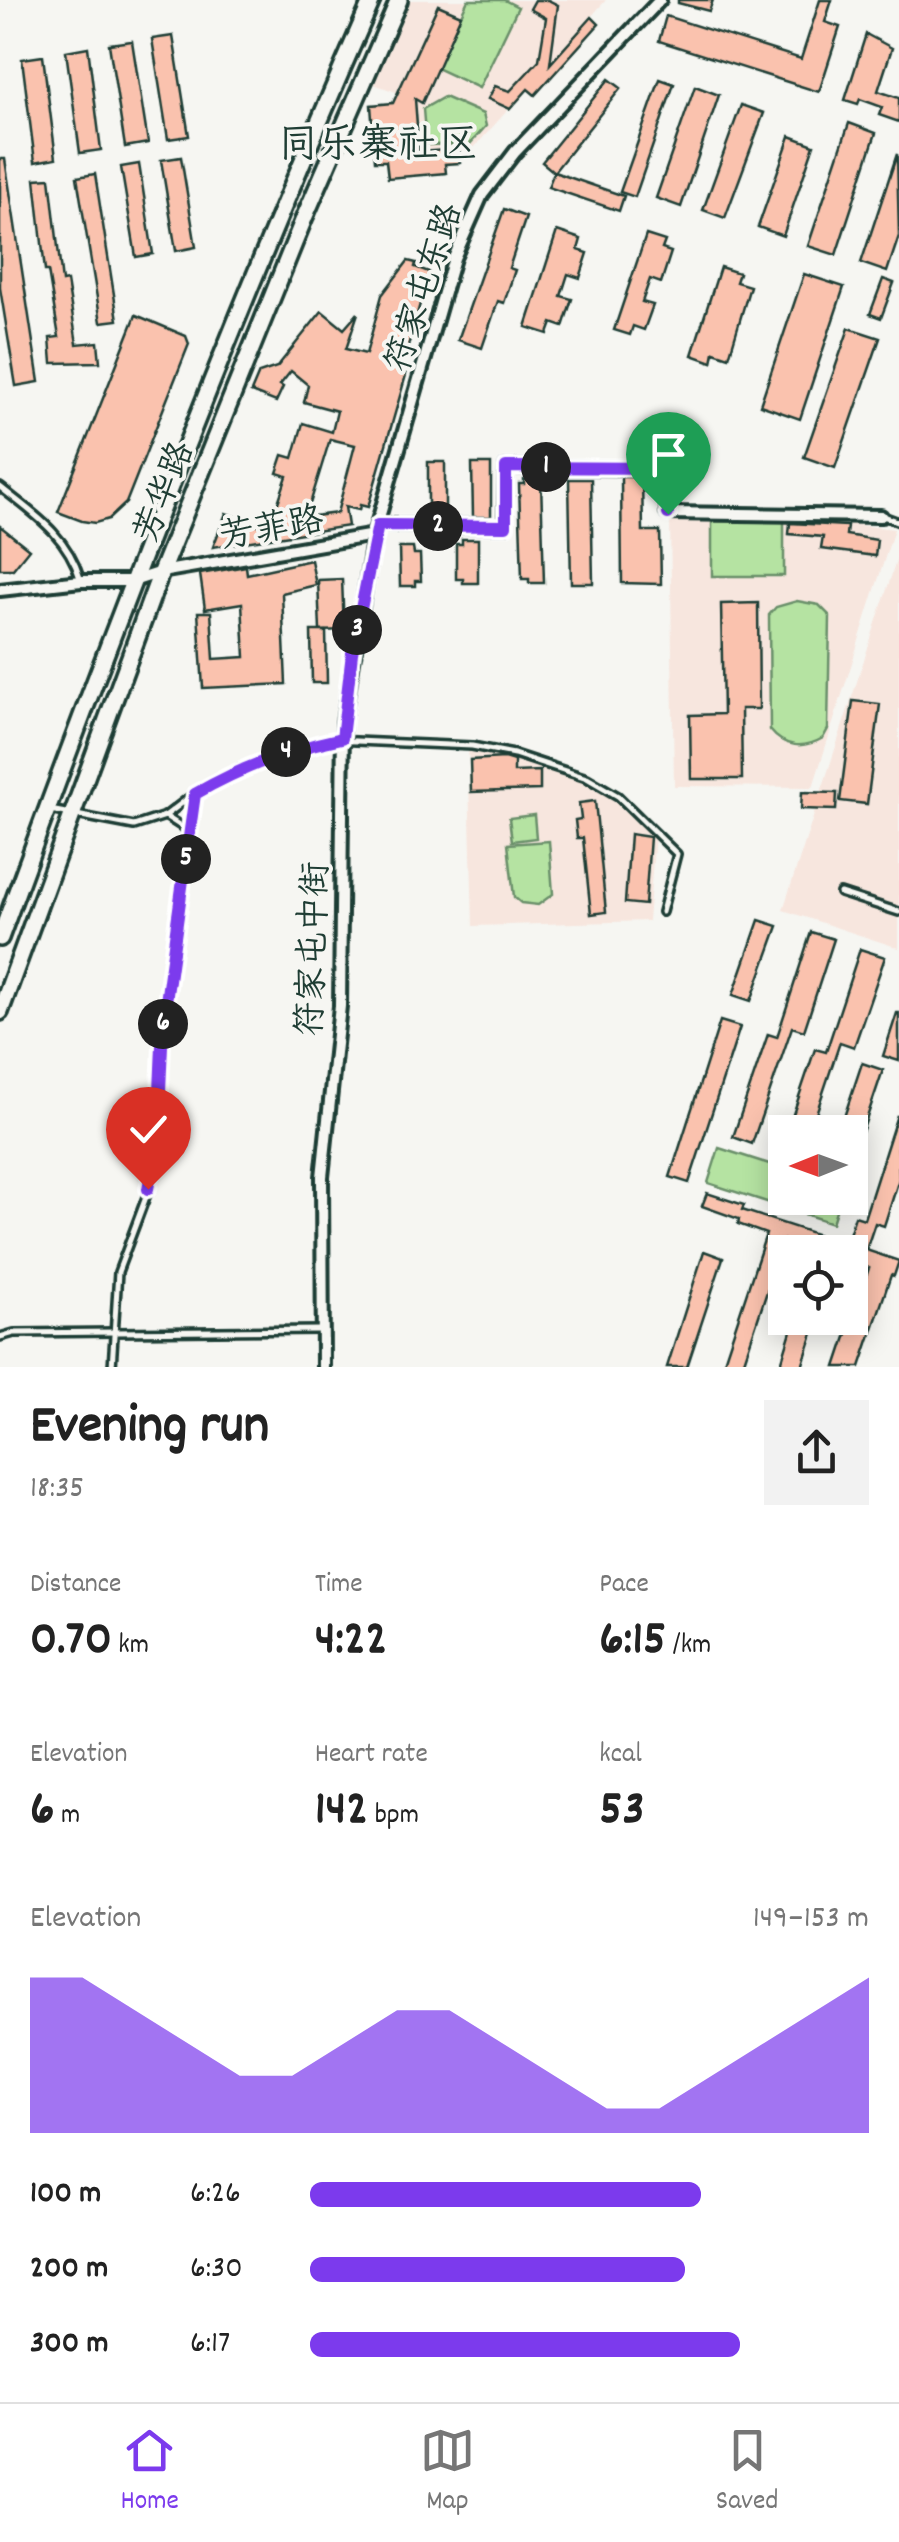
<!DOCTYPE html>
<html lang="en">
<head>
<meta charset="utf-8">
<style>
	body { margin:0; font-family:Dekko,"LXGW WenKai TC",sans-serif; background:#f2f2f2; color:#222; height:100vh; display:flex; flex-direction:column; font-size:38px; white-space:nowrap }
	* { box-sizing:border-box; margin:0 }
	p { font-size:32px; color:#767676 }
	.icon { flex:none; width:55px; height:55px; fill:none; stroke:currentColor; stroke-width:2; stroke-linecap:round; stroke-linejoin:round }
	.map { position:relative; height:1367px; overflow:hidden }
	.sheet { display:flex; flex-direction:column; background:#fff; flex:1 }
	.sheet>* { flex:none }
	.needle { width:65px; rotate:269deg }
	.tools { position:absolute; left:768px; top:1115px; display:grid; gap:20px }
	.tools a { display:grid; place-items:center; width:100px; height:100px; border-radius:0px; background:#fff; box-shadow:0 5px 25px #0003; font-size:50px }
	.pin { position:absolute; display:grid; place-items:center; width:85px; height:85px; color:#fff; margin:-102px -42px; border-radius:50% 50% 50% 0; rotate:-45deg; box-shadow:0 0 10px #0007 }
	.pin .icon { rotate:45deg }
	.km { position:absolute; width:50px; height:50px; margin:-25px; border-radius:50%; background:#222; color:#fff; font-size:28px; line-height:50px; text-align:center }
	.round { display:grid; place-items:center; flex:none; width:105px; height:105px; border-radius:0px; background:#f2f2f2 }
	.overview { display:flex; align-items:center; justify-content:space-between; height:170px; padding:0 30px }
	h1 { font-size:55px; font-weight:700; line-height:75px }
	.metrics { display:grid; grid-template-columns:repeat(3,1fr); gap:15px; height:170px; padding:10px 30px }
	.metrics div { display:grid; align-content:center }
	.metrics b { font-size:50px; font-weight:700 }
	.metrics small { font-size:28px; font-weight:400 }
	.metrics p { font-size:28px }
	.chart { height:280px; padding:20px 30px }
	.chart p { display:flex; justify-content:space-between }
	.chart svg { width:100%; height:180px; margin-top:10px; fill:#7c3aed; opacity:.7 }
	ul { padding:0 30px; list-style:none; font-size:32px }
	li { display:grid; grid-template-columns:160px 120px 1fr; align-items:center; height:75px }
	li i { height:25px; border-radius:12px; background:#7c3aed }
	.tab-bar { display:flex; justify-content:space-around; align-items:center; height:140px; border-top:2px solid #e0e0e0; background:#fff; font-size:28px; color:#767676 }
	.tab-bar a { display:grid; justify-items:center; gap:5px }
	.tab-bar .active { color:#7c3aed }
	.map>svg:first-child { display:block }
</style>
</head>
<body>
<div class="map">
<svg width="899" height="1367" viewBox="0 0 899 1367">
	<rect width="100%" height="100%" fill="#f6f6f2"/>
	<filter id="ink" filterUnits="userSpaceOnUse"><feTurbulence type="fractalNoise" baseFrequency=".01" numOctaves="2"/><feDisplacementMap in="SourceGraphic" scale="20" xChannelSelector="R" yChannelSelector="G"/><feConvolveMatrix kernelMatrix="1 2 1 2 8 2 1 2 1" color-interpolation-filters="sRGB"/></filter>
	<g filter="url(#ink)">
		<!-- built -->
		<g fill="#f7e6de">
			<path d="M409,0H606L472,150L419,152L396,138V92L371,83Z"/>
			<path d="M786,517L894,529L813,787L674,786L670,520Z"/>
			<path d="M899,552V948L783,910Z"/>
			<path d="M468,743L603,789L655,835L648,921L473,926Z"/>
		</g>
		<!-- green -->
		<g fill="#b5e3a2" stroke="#6a906b" stroke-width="2.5">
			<path d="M468,0H504L518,7L479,88L436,68Z"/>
			<path d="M444,97L483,114L486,126L470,144L426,145L423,109Z"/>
			<path d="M784,521V576H712V521Z"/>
			<path d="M797,601L819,605L830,616L828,729L823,738C804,749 784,748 770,730L769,615L776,607Z"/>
			<path d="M534,815L536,838L512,841L509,818Z"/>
			<path d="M549,841L553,894L538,905L521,903L514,897L508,844Z"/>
			<path d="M719,1148L785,1169V1198H840L832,1223L708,1183Z"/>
		</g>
		<!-- building -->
		<g fill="#fac2ae" stroke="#1f3d34" stroke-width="2.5" fill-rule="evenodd">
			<path d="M535,0H548L558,5L550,64L592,17L599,24L535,95L528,89L510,109L488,99L495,86L510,91L539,60L546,18L530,9Z"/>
			<path d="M678,0H713L709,11L678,3Z"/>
			<path d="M820,0H832L825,22L840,27L819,92L659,41L666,16L801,59Z"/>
			<path d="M438,5L461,15L422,103L415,99L419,152L459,149L460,163L445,164L446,173L388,178L386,161H375L371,105L393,103Z"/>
			<path d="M866,34L892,48L878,91L899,98V122L879,115L882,107L860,99L858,104L845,100Z"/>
			<path d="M173,36L189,136L168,139L152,39Z"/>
			<path d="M132,41L148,143L125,147L109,44Z"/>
			<path d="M88,47L101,150L80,153L66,51Z"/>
			<path d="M43,56L56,158L35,162L22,59Z"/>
			<path d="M609,79L621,88L554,172L542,162Z"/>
			<path d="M660,79L674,84L635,197L620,192Z"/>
			<path d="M695,86L719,95L681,207L656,198Z"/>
			<path d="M741,105L764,113L725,218L703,210Z"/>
			<path d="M849,123L876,133L836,255L808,246Z"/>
			<path d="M790,136L814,145L783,236L758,227Z"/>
			<path d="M897,154L899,236L887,272L861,263Z"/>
			<path d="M181,157L196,247L176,251L161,160Z"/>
			<path d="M0,159H5L39,382L16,386L0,288Z"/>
			<path d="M139,164L153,254L136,257L121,167Z"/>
			<path d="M554,172L624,196L619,211L548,187Z"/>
			<path d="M95,174L118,320L101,322L77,177Z"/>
			<path d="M50,178L62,282L67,281L77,344L98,342L100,362L52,363L50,338L59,337L48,271H45L35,179Z"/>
			<path d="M504,209L526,217L509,268L515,270L504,303L498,301L482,348L458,340Z"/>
			<path d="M557,231L581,239L578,250L588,253L580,278L568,274L561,296L572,299L563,327L552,323L548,334L526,327Z"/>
			<path d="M646,235L665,241L662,249L671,252L661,283L650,279L642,302L653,305L644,330L633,326L630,335L614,330Z"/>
			<path d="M408,261L416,263L415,267L429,272L406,353L390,349L406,375L368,507L360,505L359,510L345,507L348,526L213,547L226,513L269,529L287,476L277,473L283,455L293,458L303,423L332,432L337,411L304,402L308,385L291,371L280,385L283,387L276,402L251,392L259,373L277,367L322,311L344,329L358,313L346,349L366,354L382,295ZM330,439L355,445L337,513L306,517Z"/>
			<path d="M720,267L739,273L736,282L750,286L729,357L714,352L712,362L692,355Z"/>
			<path d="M804,274L844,287L800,419L760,405Z"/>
			<path d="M883,279L894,283L881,318L870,314Z"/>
			<path d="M136,315L186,336L189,344L126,503L109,519L95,523L82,521L58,512Z"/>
			<path d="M849,328L880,338L835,468L804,457Z"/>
			<path d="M428,462H445V517L428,516Z"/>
			<path d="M472,464H491V517H473Z"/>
			<path d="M621,477H642L643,531H660L661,584L622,583Z"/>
			<path d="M569,479H591L593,583H571Z"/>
			<path d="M524,480H541L544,583H529V579H522L519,484H524Z"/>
			<path d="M790,523L847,526L846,535L877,540L875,556L821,549L823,537L789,534Z"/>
			<path d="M0,526L29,549L13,569H0Z"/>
			<path d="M462,539H478V583H463V579H456V544H462Z"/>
			<path d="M399,548H413L414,554H420L421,581H415V586H400Z"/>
			<path d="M311,560L316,585L282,593L286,684L203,688L198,612H211L214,659L245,657L242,603L205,609L200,574L246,566L247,574Z"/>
			<path d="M342,579L344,630L320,631L318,580Z"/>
			<path d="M758,603L759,709H741L742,779H691L690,715L723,714L721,604Z"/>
			<path d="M311,631H326L327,683H312Z"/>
			<path d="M853,701L880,704L867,804L840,801Z"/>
			<path d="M504,758L514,761V772L540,771V790L471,792L470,760Z"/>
			<path d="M802,792L837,793L836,810L801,809Z"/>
			<path d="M595,801L606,912L591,914L583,838H577L575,820L581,819L579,803Z"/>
			<path d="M630,834L650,837L645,905L625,903Z"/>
			<path d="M759,920L778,926L751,1001L733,995Z"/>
			<path d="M811,932L834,939L804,1031L792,1027L752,1144L733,1137L768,1034L777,1037Z"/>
			<path d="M860,949L885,957L854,1047L840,1042L810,1132H787L815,1049L826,1052Z"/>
			<path d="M897,1013H899V1061L883,1056Z"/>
			<path d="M720,1021L740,1027L689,1183L670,1177Z"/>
			<path d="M862,1063L883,1070L852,1162L850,1132H839Z"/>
			<path d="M897,1115L899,1179L884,1226L875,1223L866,1250L899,1261L894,1276L891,1275L860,1367H836L869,1268L850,1261V1252H823L784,1240L742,1367L723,1364L766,1234L738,1224L739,1219L702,1206L707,1193L744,1205L742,1210L846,1244L855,1216L864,1219Z"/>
			<path d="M704,1251L723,1258L687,1367H667Z"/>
			<path d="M795,1318H818L802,1367H780Z"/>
		</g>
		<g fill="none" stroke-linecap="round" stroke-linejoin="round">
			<!-- lane casing -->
			<g stroke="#1f3d34" stroke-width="12">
				<g id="lane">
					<path d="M0,487C34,514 67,535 80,578"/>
					<path d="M883,516L899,522"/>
					<path d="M50,810L134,826L165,816L195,793L237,770L279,754L333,740L472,746L514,754L587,778L618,796L677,854L662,912"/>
					<path d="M165,816L190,832"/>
					<path d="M840,893L899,912"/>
					<path d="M0,1337L14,1333L321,1330"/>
					<path d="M112,1367L118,1272L149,1189L158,1136L163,1023L195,794"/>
				</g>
			</g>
			<!-- street casing -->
			<g stroke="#1f3d34" stroke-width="18">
				<g id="street">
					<path d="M378,525L505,526L506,467L668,469L667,513L881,516"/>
					<path d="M0,590L81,581H133L161,572L374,535"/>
					<path d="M323,1367L322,1177L340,1006L343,722L374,535L454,258L482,195L515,152L660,0"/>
				</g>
			</g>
			<!-- secondary casing -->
			<g stroke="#1f3d34" stroke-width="22">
				<g id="secondary">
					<path d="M0,938C115,621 236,308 372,0"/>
					<path d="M0,1012L161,572L305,216L399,0"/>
				</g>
			</g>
			<!-- lane -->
			<use href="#lane" stroke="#f6f6f2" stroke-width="5"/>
			<!-- street -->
			<use href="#street" stroke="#f6f6f2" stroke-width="10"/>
			<!-- secondary -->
			<use href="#secondary" stroke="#f6f6f2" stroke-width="15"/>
		</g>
	</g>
	<g fill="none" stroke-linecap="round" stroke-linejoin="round" filter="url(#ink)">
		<!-- route casing -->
		<g stroke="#fff" stroke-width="20">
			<path id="route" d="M148,1189L158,1136L163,1023L195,794C242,767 289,749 342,738L352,653L378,525L506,526V467L668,468V514"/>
		</g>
		<!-- route -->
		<use href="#route" stroke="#7c3aed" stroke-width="12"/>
	</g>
	<g text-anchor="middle" stroke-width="8" stroke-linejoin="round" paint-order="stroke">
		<!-- street labels -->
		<g font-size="35" fill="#1f3d34" stroke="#f6f6f2">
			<text transform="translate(422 287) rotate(-72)" y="12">符家屯东路</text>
			<text transform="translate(162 491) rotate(-68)" y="12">芳华路</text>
			<text transform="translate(271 526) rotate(-10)" y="12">芳菲路</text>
			<text transform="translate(311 949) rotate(-88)" y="12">符家屯中街</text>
		</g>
		<!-- quarter labels -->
		<g font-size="40" fill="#1f3d34" stroke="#f6f6f2">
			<text x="378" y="156">同乐寨社区</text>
		</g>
	</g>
</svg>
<div class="tools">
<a><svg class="needle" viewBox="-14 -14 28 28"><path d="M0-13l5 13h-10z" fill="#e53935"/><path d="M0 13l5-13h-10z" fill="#767676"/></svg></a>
<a><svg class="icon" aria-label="locate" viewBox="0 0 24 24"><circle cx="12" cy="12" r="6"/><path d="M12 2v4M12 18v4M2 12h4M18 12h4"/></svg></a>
</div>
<div class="pin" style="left:668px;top:514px;background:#1e9e55"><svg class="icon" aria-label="arrive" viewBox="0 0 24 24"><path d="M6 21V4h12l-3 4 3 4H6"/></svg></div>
<div class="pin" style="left:148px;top:1189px;background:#d93025"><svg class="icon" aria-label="check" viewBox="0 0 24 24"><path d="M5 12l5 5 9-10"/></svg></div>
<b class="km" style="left:546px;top:467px">1</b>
<b class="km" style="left:438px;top:526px">2</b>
<b class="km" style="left:357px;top:630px">3</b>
<b class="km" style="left:286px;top:752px">4</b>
<b class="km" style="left:186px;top:859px">5</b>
<b class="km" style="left:163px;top:1024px">6</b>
</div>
<section class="sheet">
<div class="overview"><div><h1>Evening run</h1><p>18:35</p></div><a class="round"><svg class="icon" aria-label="share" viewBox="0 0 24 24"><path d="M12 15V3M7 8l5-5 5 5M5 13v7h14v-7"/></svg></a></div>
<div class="metrics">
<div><p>Distance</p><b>0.70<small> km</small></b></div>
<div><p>Time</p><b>4:22</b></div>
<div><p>Pace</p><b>6:15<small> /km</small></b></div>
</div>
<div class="metrics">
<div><p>Elevation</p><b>6<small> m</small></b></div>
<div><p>Heart rate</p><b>142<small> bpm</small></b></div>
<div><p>kcal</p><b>53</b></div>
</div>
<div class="chart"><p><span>Elevation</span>149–153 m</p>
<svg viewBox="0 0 160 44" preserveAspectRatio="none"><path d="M0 44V6L10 6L20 14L30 22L40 30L50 30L60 22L70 14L80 14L90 22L100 30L110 38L120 38L130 30L140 22L150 14L160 6V44z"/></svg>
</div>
<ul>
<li><b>100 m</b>6:26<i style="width:70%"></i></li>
<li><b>200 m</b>6:30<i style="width:67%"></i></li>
<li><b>300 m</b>6:17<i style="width:77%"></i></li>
</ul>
</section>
<nav class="tab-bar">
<a class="active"><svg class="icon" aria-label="home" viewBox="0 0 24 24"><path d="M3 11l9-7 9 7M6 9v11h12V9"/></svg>Home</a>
<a><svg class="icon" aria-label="map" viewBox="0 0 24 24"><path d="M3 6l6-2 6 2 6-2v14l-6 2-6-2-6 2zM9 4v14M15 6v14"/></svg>Map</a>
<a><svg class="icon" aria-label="saved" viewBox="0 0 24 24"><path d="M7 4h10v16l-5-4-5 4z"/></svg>Saved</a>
</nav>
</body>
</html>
